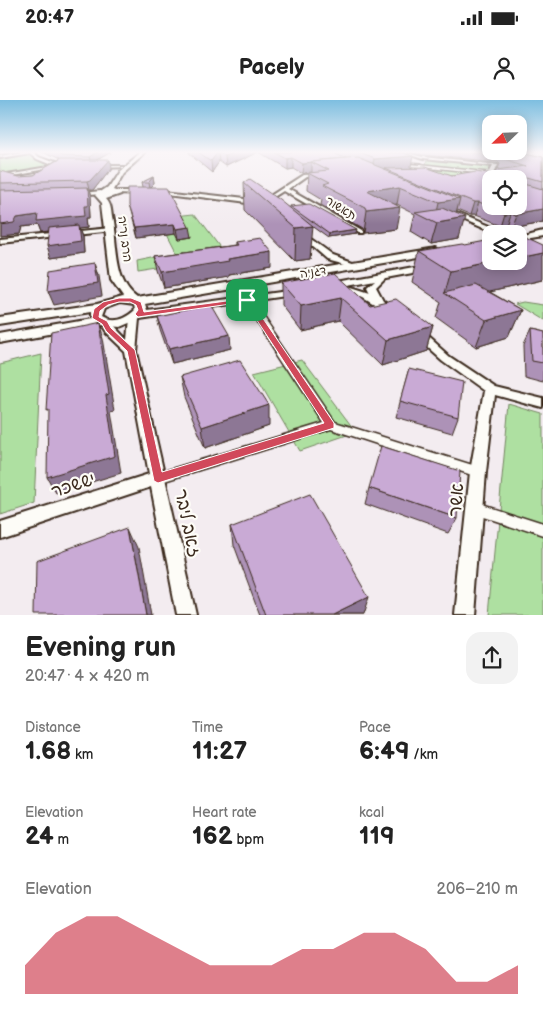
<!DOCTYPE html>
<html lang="en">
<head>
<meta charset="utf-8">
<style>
	body { margin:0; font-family:"Balsamiq Sans","Playpen Sans Hebrew",sans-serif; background:#f2f2f2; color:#222; height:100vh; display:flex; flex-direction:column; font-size:19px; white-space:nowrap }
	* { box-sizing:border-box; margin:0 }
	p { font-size:16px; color:#767676 }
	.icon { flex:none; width:28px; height:28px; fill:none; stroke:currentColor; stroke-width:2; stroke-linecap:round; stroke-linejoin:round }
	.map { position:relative; height:515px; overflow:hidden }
	.drawer { display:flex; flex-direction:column; background:#fff; flex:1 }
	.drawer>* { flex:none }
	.needle { width:32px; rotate:247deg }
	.tools { position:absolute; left:482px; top:15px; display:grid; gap:10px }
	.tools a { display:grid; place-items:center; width:45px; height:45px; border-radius:10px; background:#fff; box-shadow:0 2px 12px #0003; font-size:25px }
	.pin { position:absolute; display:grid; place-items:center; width:42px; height:42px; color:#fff; margin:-21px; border-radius:10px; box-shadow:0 2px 8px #0006 }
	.round { display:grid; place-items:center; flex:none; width:52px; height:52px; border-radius:15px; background:#f2f2f2 }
	.head { display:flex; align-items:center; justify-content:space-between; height:85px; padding:0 25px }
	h1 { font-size:28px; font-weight:700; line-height:38px }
	.figures { display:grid; grid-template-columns:repeat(3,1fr); gap:8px; height:85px; padding:5px 25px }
	.figures div { display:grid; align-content:center }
	.figures b { font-size:25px; font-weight:700 }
	.figures small { font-size:14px; font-weight:400 }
	.figures p { font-size:14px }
	.chart { height:140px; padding:10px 25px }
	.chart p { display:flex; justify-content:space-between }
	.chart svg { width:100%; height:90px; margin-top:5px; fill:#d1495b; opacity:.7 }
	.status { display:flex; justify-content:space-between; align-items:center; height:35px; padding:0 25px; background:#fff; direction:ltr }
	.status svg { height:14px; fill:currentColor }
	header { display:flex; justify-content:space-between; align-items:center; height:65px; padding:0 25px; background:#fff; font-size:22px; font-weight:700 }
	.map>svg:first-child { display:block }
</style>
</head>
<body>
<div class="status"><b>20:47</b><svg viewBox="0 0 49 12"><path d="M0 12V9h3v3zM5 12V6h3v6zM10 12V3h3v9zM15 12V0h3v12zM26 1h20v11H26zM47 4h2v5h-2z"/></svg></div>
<header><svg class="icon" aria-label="back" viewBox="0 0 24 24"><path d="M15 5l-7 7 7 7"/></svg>Pacely<svg class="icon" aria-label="person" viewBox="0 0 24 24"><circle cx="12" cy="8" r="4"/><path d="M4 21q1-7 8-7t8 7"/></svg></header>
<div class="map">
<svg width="543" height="515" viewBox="0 0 543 515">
	<rect width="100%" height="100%" fill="#f3ecf0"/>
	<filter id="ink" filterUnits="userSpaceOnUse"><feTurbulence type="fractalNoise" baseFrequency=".02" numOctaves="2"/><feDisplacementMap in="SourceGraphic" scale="10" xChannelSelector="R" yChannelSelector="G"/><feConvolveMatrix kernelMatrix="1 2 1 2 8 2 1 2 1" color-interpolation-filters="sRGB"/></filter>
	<g filter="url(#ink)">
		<!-- green -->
		<g fill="#aee0a1" stroke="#748560">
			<path d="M28,54L53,65L0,75V58Z"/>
			<path d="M426,60L492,66L484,79L424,73Z"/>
			<path d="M195,114L228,158L138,172L137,161L177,153L159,118Z"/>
			<path d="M523,202L543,205V221L515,204Z"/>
			<path d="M41,253L34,403L0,414V263Z"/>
			<path d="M302,260L356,332L300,351L254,272Z"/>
			<path d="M509,304L543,314V515H489Z"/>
		</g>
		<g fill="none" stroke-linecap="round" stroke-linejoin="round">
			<!-- pedestrian casing -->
			<g stroke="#3b2a1e" stroke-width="3">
				<g id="pedestrian">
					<path d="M419,65L493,73L495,74L493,75L420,67Z"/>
					<path d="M244,197H250L335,322L482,368L484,372L482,376L478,377L331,329L158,383L154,382L152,378L154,374L158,373L324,323L243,199Z"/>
					<path d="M475,402L543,424V436L470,412L469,408L470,404Z"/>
				</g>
			</g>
			<!-- minor casing -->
			<g stroke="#3b2a1e" stroke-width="4">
				<g id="minor">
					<path d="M23,52H33L39,57L63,66L0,77V75L54,66L37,59L30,53L0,58V56Z"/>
					<path d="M402,52L423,57L498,65L491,81L488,83L485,81L493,66L423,59Z"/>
					<path d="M397,63L420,65L422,66L420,67L395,65Z"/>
					<path d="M94,65H125L127,66L92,67Z"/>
					<path d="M320,74L322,76L305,77L288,89L361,131V133H357L284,91L262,105L154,91L157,89L262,101L302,75Z"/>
					<path d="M117,90H141L144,92L141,94L115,93Z"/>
					<path d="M100,91L102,94L74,96L71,94Z"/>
					<path d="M452,112L503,133L504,134H494L450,115V113Z"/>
					<path d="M111,128L114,130L113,131L0,143V139Z"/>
					<path d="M300,131L333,155L361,165L357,167L327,159L298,134L297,133Z"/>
					<path d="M383,173L387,176L376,187L383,200L396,210L398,212L396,214H390L363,197L332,185L336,182L370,193L367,187Z"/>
					<path d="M134,215L139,218L136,250L196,515H176L151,387L0,437V421L149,374L126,251L105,231L100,223L101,221H109L127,240L129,218Z"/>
					<path d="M418,231L422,232L449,256L494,286L543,298V308L495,295L486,372L475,515H455L470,372L484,291L441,260L414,236L413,234Z"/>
				</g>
			</g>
			<!-- tertiary casing -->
			<g stroke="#3b2a1e" stroke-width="4">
				<g id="tertiary">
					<path d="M140,52H145L122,72L112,89L120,92V94L106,99C111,104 111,110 112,117C118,144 113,181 137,198L436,148L441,151L436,154L145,204L147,210L302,189L303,191L298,194L140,218L119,227L98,225L0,243V235L90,219V212L0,226V218L97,204L123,197L111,180L102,103L95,95L107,87L118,70ZM120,203L134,205L135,210C125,219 113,224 101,217L104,209Z"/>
					<path d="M543,130V136L519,140V136Z"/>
					<path d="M431,164L434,165V169L327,189L322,186L327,183Z"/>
				</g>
			</g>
			<!-- pedestrian -->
			<use href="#pedestrian" fill="#fdfcf7" fill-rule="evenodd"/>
			<!-- minor -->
			<use href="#minor" fill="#fdfcf7" fill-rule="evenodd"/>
			<!-- tertiary -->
			<use href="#tertiary" fill="#fdfcf7" fill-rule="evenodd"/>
		</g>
		<!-- wall -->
		<g fill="#ad92b7" stroke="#3b2a1e">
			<path d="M43,52H111L97,60L109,68L92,90H88L90,97L91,117H88L89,127L80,128L83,136L84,153L51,158L49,132L40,133L37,125L21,127L19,134L0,136V71L18,76L33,75L59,60Z"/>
			<path d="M188,52H408V54L411,67L452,76L494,75L500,69H498L500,64L498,62L423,55L410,52H522L543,57V121L511,127L506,125L500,126L474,116H469L457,111L456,114L459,139L431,144L411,132L415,114L397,105L396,106V129L363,133L362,129L320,105L321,100L306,91L307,73L311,72L301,73L291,67L285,68L258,52L226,67L219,62L212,72Z"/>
			<path d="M154,76L155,83L151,87L192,137L179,139L176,133L136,138L127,106L143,87L142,82Z"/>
			<path d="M244,83L291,108V106L355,134L329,138L311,125L310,159L295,161L245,110Z"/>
			<path d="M235,142L272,168L229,175V177L164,188L158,171L155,156L235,145Z"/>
			<path d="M419,151L542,180L490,192L521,210L509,237L476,247L436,218L441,202L412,182Z"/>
			<path d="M281,183L370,205L433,227L426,251L383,265L338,221L300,230L281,205Z"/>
			<path d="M157,216L230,250L172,264L160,230Z"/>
			<path d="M530,231L543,234V281L524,276L523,246Z"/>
			<path d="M409,269L458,317L452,333L396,317Z"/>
			<path d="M180,277L269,326L205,348L184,297Z"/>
			<path d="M369,388L457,418L448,434L365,404Z"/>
			<path d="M232,424L363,515H260L234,445Z"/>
		</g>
		<!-- shaded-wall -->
		<g fill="#8d7795" stroke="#3b2a1e">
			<path d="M98,52H111L92,63L90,57Z"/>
			<path d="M218,52L219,62L212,72L211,61Z"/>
			<path d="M236,52H258L226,67L225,57Z"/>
			<path d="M413,56L410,71L386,68L385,73L372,74L375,59Z"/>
			<path d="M291,57V67L285,68V58Z"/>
			<path d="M108,60L109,68L92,90H89L87,81Z"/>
			<path d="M311,62V72L301,73L302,63Z"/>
			<path d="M154,76L155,83L150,88L149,82Z"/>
			<path d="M400,86L397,105L365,110L367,91Z"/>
			<path d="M87,88L90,97L91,117H88L89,127L80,128L83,136L84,153L51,158L47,146L80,128L40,133L37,125L21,127L19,134L0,136V124L17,116L85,106Z"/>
			<path d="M460,99L455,119L434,121L438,102Z"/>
			<path d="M473,103H478L474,116H469Z"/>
			<path d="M400,108L396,129L363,133L366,112Z"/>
			<path d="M543,109V121L511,127L516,114Z"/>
			<path d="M510,112L506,125L500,126L504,113Z"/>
			<path d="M465,118L459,139L431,144L437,123Z"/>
			<path d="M175,124L176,133L136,138L134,128Z"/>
			<path d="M313,126L310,159L295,161L296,128Z"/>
			<path d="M190,127L192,137L179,139L177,129Z"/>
			<path d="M356,130L355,134L329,138L330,134Z"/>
			<path d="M272,152V168L229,175V177L164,188L162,172L227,159Z"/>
			<path d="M543,153V179L542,180L455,200L445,193L451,171L501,161H519V158Z"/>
			<path d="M95,163L99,176L102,196L54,205L48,191Z"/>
			<path d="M341,198L338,221L300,230L301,206Z"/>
			<path d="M521,210L509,237L476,247L486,220Z"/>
			<path d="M98,223L103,238L115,310L111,311L121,373L56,393L47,377L106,295Z"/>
			<path d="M433,227L426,251L383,265L388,240Z"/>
			<path d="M229,236L230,250L172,264L169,249Z"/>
			<path d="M269,305V326L205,348L202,327Z"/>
			<path d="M130,427L139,447L151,515H146Z"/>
			<path d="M369,497L363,515H332Z"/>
		</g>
		<!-- building -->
		<g fill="#c9aad5" stroke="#3b2a1e" fill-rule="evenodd">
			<path d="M54,52H98L90,57L62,56Z"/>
			<path d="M198,52H236L225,57L218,52L211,61Z"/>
			<path d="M274,52H332L346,59L302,63L291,57L285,58Z"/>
			<path d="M368,52L403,53L413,56L375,59L360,53Z"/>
			<path d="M496,52H522L543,57V82L522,76L523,83L543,89V109L516,114L510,112L504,113L478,103H473L386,68L425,67L452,76L475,72L494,75L498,70L528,66L502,58L503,55L501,52ZM491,79H519V106H491Z"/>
			<path d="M358,58L460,99L438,102L400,86L367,91L400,108L366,112L365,108L322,86L328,84L307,73L329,71L311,62Z"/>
			<path d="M60,60H108L90,80L87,81L0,83V71L18,76L33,75Z"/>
			<path d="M154,76L149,82H142Z"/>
			<path d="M250,79L281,100L313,126L296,128L244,83Z"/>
			<path d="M127,87H169L190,127L177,129L175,124L134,128L127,106Z"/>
			<path d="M87,88L88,106H85L86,116L36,121L37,113L17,116L14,122L0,124V90Z"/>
			<path d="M309,104L356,130L330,134L291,106Z"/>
			<path d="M442,108L465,118L437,123L415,112Z"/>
			<path d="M79,125L81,141L47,146L49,128Z"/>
			<path d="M519,134L543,145V153L519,158Z"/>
			<path d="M260,138L272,152L227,159L228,161L162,172L155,156L237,145L235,142Z"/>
			<path d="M491,140V161H501L451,171L419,151L462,144L465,145Z"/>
			<path d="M95,163L98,183L48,191L50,170Z"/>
			<path d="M335,173L370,205L396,199L433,227L388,240L341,198L301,206L281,183Z"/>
			<path d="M476,185L521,210L486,220L444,193Z"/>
			<path d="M211,205L229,236L169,249L157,216Z"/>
			<path d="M98,223L109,294L106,295L115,356L47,377L48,309L46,310L51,233Z"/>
			<path d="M530,231L543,234V263L532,261Z"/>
			<path d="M240,260L269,305L202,327L180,277Z"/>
			<path d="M409,269L462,282L458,317L400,301Z"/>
			<path d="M381,346L460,371L457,418L369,388Z"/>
			<path d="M310,394L369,497L332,515H266L232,424Z"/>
			<path d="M130,427L146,515H36L37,461Z"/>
		</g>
	</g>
	<!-- sky -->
	<linearGradient id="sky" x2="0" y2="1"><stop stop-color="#7dbee0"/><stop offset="0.42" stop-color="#faf6f8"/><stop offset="1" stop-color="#faf6f8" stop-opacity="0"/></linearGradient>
	<rect width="543" height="124" fill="url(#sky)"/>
	<!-- route -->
	<path fill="#d1495b" stroke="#fff" fill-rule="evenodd" d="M119,198H131L141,202L144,212L249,198L334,323V328L158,383L154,381L127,251L106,231L102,224L92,218L94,209L103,202ZM119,202H130L136,205L138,210L135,214L138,217L245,202L324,323L162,372L135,250L111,228L107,221L99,217L100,211L108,205Z"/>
	<g text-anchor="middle" stroke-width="4.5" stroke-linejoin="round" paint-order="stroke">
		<!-- far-street labels -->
		<g font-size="12" fill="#3b2a1e" stroke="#fdfcf7">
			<text transform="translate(341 108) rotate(31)" y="4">תאשור</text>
			<text transform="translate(125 139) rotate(83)" y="4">הרב נריה</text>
			<text transform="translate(313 172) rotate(-9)" y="4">דגניה</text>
		</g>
		<!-- near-street labels -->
		<g font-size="18" fill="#3b2a1e" stroke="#fdfcf7">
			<text transform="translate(73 385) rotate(-18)" y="6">יששכר</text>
			<text transform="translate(456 400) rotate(-85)" y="6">אשר</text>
			<text transform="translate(188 423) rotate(78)" y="6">זאב ליבר</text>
		</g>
	</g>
</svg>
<div class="tools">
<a><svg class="needle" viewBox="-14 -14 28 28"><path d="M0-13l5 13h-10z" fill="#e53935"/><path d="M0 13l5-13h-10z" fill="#767676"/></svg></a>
<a><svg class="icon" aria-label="locate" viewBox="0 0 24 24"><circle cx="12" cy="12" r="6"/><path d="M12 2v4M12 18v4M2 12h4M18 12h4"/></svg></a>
<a><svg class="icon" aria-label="layers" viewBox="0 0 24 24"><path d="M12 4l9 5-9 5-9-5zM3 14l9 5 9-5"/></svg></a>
</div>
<div class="pin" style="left:247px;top:200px;background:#1e9e55"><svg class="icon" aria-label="arrive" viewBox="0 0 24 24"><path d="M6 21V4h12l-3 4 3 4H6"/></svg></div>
</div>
<section class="drawer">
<div class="head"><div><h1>Evening run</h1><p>20:47 · 4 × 420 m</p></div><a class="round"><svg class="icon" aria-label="share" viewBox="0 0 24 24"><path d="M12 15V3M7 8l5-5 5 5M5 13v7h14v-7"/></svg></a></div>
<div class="figures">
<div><p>Distance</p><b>1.68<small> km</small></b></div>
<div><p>Time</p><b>11:27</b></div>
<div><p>Pace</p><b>6:49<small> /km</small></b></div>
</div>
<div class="figures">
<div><p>Elevation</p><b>24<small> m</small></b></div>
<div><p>Heart rate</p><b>162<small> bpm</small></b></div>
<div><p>kcal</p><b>119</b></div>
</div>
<div class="chart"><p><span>Elevation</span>206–210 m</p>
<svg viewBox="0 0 160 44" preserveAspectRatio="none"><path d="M0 44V30L10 14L20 6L30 6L40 14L50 22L60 30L70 30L80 30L90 22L100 22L110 14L120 14L130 22L140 38L150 38L160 30V44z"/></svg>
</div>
</section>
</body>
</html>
